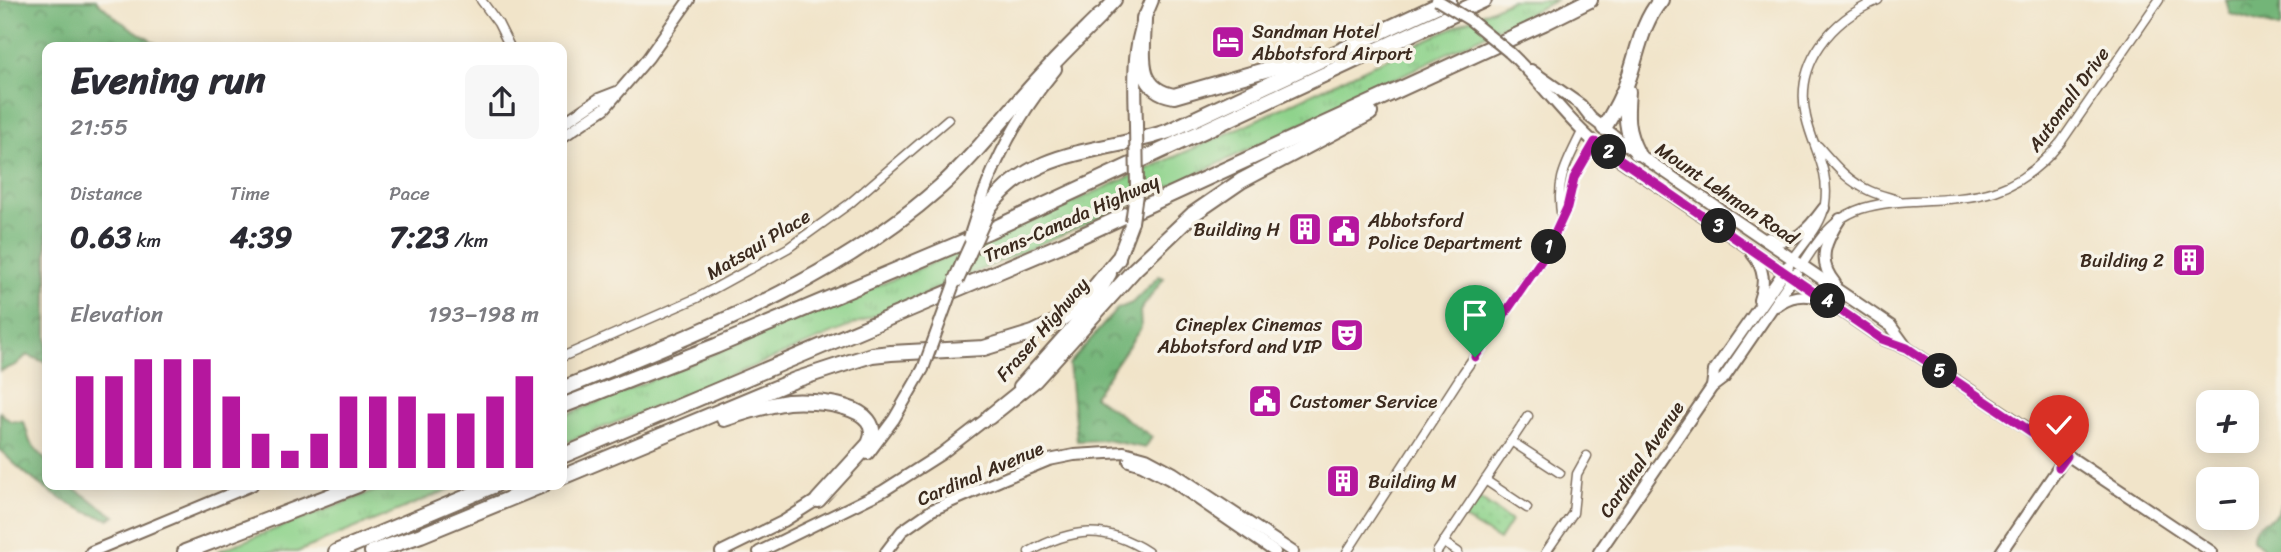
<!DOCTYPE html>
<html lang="en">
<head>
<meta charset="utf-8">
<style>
	body { margin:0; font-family:Sriracha,sans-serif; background:#f7f7f7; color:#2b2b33; height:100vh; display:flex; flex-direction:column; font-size:26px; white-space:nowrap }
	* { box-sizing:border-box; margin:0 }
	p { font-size:23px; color:#7c7c81 }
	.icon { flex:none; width:38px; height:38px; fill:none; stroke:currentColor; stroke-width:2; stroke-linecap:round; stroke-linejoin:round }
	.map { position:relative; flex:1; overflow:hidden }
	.panel { position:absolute; left:42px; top:42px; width:525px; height:448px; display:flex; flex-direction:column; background:#fff; border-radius:14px; box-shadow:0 4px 18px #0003 }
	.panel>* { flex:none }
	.tools { position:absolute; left:2196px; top:390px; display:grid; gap:14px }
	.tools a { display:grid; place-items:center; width:63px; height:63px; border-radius:14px; background:#fff; box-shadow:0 4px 18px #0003; font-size:35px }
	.pin { position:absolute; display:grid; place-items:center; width:60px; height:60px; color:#fff; margin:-72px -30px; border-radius:50% 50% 50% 0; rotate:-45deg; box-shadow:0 0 7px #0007 }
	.pin .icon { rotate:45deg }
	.km { position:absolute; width:35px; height:35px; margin:-18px; border-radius:50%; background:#222; color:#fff; font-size:19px; line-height:35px; text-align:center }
	.round { display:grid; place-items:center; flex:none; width:74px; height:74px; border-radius:14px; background:#f7f7f7 }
	.overview { display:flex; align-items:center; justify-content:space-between; height:119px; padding:0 28px }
	h1 { font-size:38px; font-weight:800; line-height:52px }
	.stats { display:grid; grid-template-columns:repeat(3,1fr); gap:10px; height:119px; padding:7px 28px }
	.stats div { display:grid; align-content:center }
	.stats b { font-size:30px; font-weight:800 }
	.stats small { font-size:19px; font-weight:400 }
	.stats p { font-size:19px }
	.chart { height:196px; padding:14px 28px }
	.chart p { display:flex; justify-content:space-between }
	.chart svg { width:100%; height:126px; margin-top:7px; stroke:#b5179e; stroke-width:6 }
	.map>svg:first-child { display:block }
</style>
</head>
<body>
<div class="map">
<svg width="2281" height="552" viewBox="0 0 2281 552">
	<defs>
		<pattern id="grass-tufts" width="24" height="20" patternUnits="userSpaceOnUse" patternTransform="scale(1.75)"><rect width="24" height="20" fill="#8fd38c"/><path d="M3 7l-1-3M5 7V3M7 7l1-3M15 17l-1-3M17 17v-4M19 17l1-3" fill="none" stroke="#7cb578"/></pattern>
		<pattern id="forest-crowns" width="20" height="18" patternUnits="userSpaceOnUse" patternTransform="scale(1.75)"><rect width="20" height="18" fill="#73b578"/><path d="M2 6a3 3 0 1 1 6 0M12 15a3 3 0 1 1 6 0" fill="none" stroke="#609362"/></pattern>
		<pattern id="park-dots" width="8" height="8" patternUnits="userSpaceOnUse" patternTransform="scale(1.75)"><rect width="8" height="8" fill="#8fd38c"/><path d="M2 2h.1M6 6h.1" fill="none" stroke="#7cb578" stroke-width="1.8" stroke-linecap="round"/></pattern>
	</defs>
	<rect width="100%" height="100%" fill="#f7f3e8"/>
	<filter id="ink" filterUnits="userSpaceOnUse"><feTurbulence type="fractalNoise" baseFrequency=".0143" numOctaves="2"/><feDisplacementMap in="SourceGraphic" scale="14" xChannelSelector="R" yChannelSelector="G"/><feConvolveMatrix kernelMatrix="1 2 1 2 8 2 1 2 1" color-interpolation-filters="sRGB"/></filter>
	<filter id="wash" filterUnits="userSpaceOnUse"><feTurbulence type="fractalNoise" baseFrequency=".00686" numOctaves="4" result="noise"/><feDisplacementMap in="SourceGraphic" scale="28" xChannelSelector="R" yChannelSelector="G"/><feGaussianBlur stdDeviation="1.57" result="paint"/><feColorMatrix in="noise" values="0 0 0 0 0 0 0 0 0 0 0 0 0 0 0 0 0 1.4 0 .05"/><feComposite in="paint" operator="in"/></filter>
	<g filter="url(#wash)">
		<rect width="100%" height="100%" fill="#f1e4c9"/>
		<!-- grass -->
		<g fill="url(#grass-tufts)" stroke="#657e55" stroke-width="2">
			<path d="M1511,0H1557C1425,63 1295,129 1162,190C964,279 764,364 562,444V417L985,241L1235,130Z"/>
			<path d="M390,485H460L297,552H216Z"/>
		</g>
		<!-- forest -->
		<g fill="url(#forest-crowns)" stroke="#57704b" stroke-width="2">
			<path d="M0,0H96L117,19L161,47H47V358L45,362L27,355L16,365L0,371Z"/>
			<path d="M2226,0H2281V25L2279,28L2230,14Z"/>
			<path d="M1159,276L1164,278L1140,311L1141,328L1094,396L1152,437L1145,448L1106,440L1077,441L1069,364L1117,309L1132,303Z"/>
			<path d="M0,412L10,421L24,422L30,442L47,462V485H69L115,516L109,519C70,511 28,478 0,450Z"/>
			<path d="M2281,504V552H2267L2253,539C2252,523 2266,524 2275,515C2278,512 2279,508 2281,504Z"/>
		</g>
		<!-- park -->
		<path fill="url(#park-dots)" stroke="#657e55" stroke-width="2" d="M1479,498L1511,521L1499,540L1464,519Z"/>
	</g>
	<g filter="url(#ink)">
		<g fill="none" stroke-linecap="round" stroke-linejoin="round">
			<!-- street casing -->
			<g stroke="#7b6b5a" stroke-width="11">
				<g id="street">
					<path d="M481,0L498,23L510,47"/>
					<path d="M1818,146C1835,165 1847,181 1870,191C1879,195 1889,197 1898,200"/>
					<path d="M1562,219C1555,180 1566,165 1582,132"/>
					<path d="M1793,259C1804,243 1822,225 1825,204C1830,169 1813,149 1806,117C1794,62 1832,20 1878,0"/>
					<path d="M1802,265C1815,246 1827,225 1849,214C1867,204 1892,202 1912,201C1979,198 2016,197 2061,142L2159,0"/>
					<path d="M562,357L697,298L788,248L849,204L948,119"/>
					<path d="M1511,441L1560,473"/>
					<path d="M1485,480L1527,508"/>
					<path d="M1443,542L1458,552"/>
					<path d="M1029,552C1072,528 1105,524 1148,552"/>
					<path d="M1347,552L1463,373L1545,255L1567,208L1574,178L1595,143"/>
					<path d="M1437,552L1528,416"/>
					<path d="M1546,552L1573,513L1577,474L1587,456"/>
				</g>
			</g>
			<!-- secondary casing -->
			<g stroke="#7b6b5a" stroke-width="14">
				<g id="secondary">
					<path d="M1509,52C1540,80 1563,116 1595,143L1882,339L1907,348L2212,552"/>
					<path d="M1531,70L1581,105L1591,118L1637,153L1891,326L1907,348"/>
					<path d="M562,124L599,99L617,92"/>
					<path d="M562,137L605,108L648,58L689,0"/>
					<path d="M979,207C996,156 1021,111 1056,69"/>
					<path d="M1768,238C1794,248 1810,227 1824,208"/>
					<path d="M1752,254C1765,269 1765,283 1759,300"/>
					<path d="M1835,283C1816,261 1826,240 1840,219"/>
					<path d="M1776,306C1790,295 1804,294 1820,298"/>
					<path d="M1019,386L1097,298L1111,274"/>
					<path d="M1712,387L1714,371L1788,266"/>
					<path d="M868,454L894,419L923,369"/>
					<path d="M1129,461L1142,465L1169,479L1275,552"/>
					<path d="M91,552L252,485"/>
					<path d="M721,552L784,521L823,496"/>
					<path d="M759,552L883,491L941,454L994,413"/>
					<path d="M886,552L902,531L932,510L1003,479L1049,460L1074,455L1124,452L1146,458L1174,473L1293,552"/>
					<path d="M1599,552L1712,387L1724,378L1796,273"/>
					<path d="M2001,552L2067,455"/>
				</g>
			</g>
			<!-- primary casing -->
			<g stroke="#7b6b5a" stroke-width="16">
				<g id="primary">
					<path d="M1100,16L1115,0"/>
					<path d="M1136,125C1135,76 1131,46 1152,0"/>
					<path d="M1118,259L1132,222"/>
				</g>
			</g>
			<!-- highway casing -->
			<g stroke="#7b6b5a" stroke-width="18">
				<g id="highway">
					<path d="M1144,18C1144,50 1133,89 1174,96L1317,55"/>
					<path d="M1628,91C1626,117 1625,129 1637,153"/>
					<path d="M1604,128C1614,111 1623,96 1629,77C1638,51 1642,22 1661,0"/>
					<path d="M989,207C1035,146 1103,154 1169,131L1449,0"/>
					<path d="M562,389C694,334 831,284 940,187C978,153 1009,110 1044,73C1062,53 1081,35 1100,16"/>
					<path d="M562,406L716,346L989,231L1484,0"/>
					<path d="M989,417L1035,380L1135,269L1193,214L1241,181L1370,113"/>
					<path d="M724,419C745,412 767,405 788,402C813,400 888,404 869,444L818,500"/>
					<path d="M562,456L1061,245L1544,23L1590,0"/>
					<path d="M562,477L795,380L853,361L872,355L891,353L984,348L1033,333L1060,320L1081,304L1118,259"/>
					<path d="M185,552L358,485"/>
					<path d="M336,552L495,485"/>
					<path d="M372,552L421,535L543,485"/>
				</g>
			</g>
			<!-- street -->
			<use href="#street" stroke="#fff" stroke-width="8"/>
			<!-- secondary -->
			<use href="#secondary" stroke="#fff" stroke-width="10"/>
			<!-- primary -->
			<use href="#primary" stroke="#fff" stroke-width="12"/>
			<!-- highway -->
			<use href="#highway" stroke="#fff" stroke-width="14"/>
			<!-- secondary-bridge casing -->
			<g stroke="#7b6b5a" stroke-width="14" stroke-linecap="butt">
				<g id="secondary-bridge">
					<path d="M1437,0L1470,20L1509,52"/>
					<path d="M969,238L979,207"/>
					<path d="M923,369L958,273"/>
				</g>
			</g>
			<!-- primary-bridge casing -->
			<g stroke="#7b6b5a" stroke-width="16" stroke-linecap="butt">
				<path id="primary-bridge" d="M1132,222L1137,187L1136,125"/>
			</g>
			<!-- highway-bridge casing -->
			<g stroke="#7b6b5a" stroke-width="18" stroke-linecap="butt">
				<path id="highway-bridge" d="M956,280L989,207"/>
			</g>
			<!-- secondary-bridge -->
			<use href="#secondary-bridge" stroke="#fff" stroke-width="10"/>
			<!-- primary-bridge -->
			<use href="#primary-bridge" stroke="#fff" stroke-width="12"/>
			<!-- highway-bridge -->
			<use href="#highway-bridge" stroke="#fff" stroke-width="14"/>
		</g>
	</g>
	<g fill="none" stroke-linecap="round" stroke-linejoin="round" filter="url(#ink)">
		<!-- route casing -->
		<g stroke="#fff" stroke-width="14">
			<path id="route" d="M1475,357L1545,255L1567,208L1574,178L1595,142L1882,339L1907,348L2067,456L2059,467"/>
		</g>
		<!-- route -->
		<use href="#route" stroke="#b5179e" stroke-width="9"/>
	</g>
	<!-- icons -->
	<defs>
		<g id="hotel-square" transform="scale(1.75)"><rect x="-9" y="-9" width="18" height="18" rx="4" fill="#b5179e" stroke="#f7f3e8"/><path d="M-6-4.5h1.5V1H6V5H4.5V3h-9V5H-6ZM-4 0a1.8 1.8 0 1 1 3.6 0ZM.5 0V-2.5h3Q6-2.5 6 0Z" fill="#fff"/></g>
		<g id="building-square" transform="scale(1.75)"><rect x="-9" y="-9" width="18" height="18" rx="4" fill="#b5179e" stroke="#f7f3e8"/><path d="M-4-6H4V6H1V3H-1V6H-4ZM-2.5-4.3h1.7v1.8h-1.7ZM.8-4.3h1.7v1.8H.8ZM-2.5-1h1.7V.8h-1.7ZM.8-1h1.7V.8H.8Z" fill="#fff"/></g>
		<g id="civic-square" transform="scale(1.75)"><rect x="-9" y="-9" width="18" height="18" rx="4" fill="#b5179e" stroke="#f7f3e8"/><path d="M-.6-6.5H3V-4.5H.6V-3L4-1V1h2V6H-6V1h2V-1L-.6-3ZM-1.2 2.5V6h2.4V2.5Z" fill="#fff"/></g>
		<g id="theatre-square" transform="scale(1.75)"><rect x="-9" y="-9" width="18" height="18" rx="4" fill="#b5179e" stroke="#f7f3e8"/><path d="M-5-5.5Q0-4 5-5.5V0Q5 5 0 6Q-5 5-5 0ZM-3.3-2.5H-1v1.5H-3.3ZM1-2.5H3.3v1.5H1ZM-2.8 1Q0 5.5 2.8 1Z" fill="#fff"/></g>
	</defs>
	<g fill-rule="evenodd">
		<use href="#hotel-square" x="1228" y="42"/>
		<use href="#building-square" x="1305" y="229"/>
		<use href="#civic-square" x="1344" y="231"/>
		<use href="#building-square" x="2189" y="260"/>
		<use href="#theatre-square" x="1347" y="335"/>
		<use href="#civic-square" x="1265" y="401"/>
		<use href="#building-square" x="1343" y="481"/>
	</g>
	<g text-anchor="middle" stroke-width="7" stroke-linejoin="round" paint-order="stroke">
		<!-- poi labels -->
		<g font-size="19" fill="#3b2a1e" stroke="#f7f3e8" text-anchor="start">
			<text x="1252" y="38">Sandman Hotel<tspan x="1252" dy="22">Abbotsford Airport</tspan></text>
			<text x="1368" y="227">Abbotsford<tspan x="1368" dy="22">Police Department</tspan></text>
			<text x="1280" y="236" text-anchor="end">Building H</text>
			<text x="2164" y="267" text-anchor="end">Building 2</text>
			<text x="1322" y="331" text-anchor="end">Cineplex Cinemas<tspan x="1322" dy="22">Abbotsford and VIP</tspan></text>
			<text x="1290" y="408">Customer Service</text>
			<text x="1368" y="488">Building M</text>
		</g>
		<!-- street labels -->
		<g font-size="19" fill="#3b2a1e" stroke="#f7f3e8">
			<text transform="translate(2068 99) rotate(-54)" y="7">Automall Drive</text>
			<text transform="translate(1727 193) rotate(34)" y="7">Mount Lehman Road</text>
			<text transform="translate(1071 218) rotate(-24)" y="7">Trans-Canada Highway</text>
			<text transform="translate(758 244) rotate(-31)" y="7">Matsqui Place</text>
			<text transform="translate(1042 329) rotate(-49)" y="7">Fraser Highway</text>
			<text transform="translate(1641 459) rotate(-56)" y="7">Cardinal Avenue</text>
			<text transform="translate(980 473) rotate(-23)" y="7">Cardinal Avenue</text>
		</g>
	</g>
</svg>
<div class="tools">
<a>+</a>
<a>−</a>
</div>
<div class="pin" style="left:1475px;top:357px;background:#1e9e55"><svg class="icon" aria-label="arrive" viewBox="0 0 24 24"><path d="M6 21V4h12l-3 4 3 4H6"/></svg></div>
<div class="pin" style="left:2059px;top:467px;background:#d93025"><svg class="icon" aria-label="check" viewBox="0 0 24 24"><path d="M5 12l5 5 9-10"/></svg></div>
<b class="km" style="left:1549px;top:247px">1</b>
<b class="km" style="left:1609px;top:152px">2</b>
<b class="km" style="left:1719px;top:226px">3</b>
<b class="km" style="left:1828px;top:301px">4</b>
<b class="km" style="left:1940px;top:371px">5</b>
<section class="panel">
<div class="overview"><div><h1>Evening run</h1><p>21:55</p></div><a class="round"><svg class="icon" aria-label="share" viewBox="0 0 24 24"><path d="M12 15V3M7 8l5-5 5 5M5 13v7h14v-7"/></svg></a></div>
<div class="stats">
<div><p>Distance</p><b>0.63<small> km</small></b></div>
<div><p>Time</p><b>4:39</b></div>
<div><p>Pace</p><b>7:23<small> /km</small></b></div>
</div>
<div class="chart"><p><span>Elevation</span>193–198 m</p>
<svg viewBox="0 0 160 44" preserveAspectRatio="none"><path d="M5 44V12M15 44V12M25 44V6M35 44V6M45 44V6M55 44V19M65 44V32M75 44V38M85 44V32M95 44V19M105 44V19M115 44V19M125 44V25M135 44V25M145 44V19M155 44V12"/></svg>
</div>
</section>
</div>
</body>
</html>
